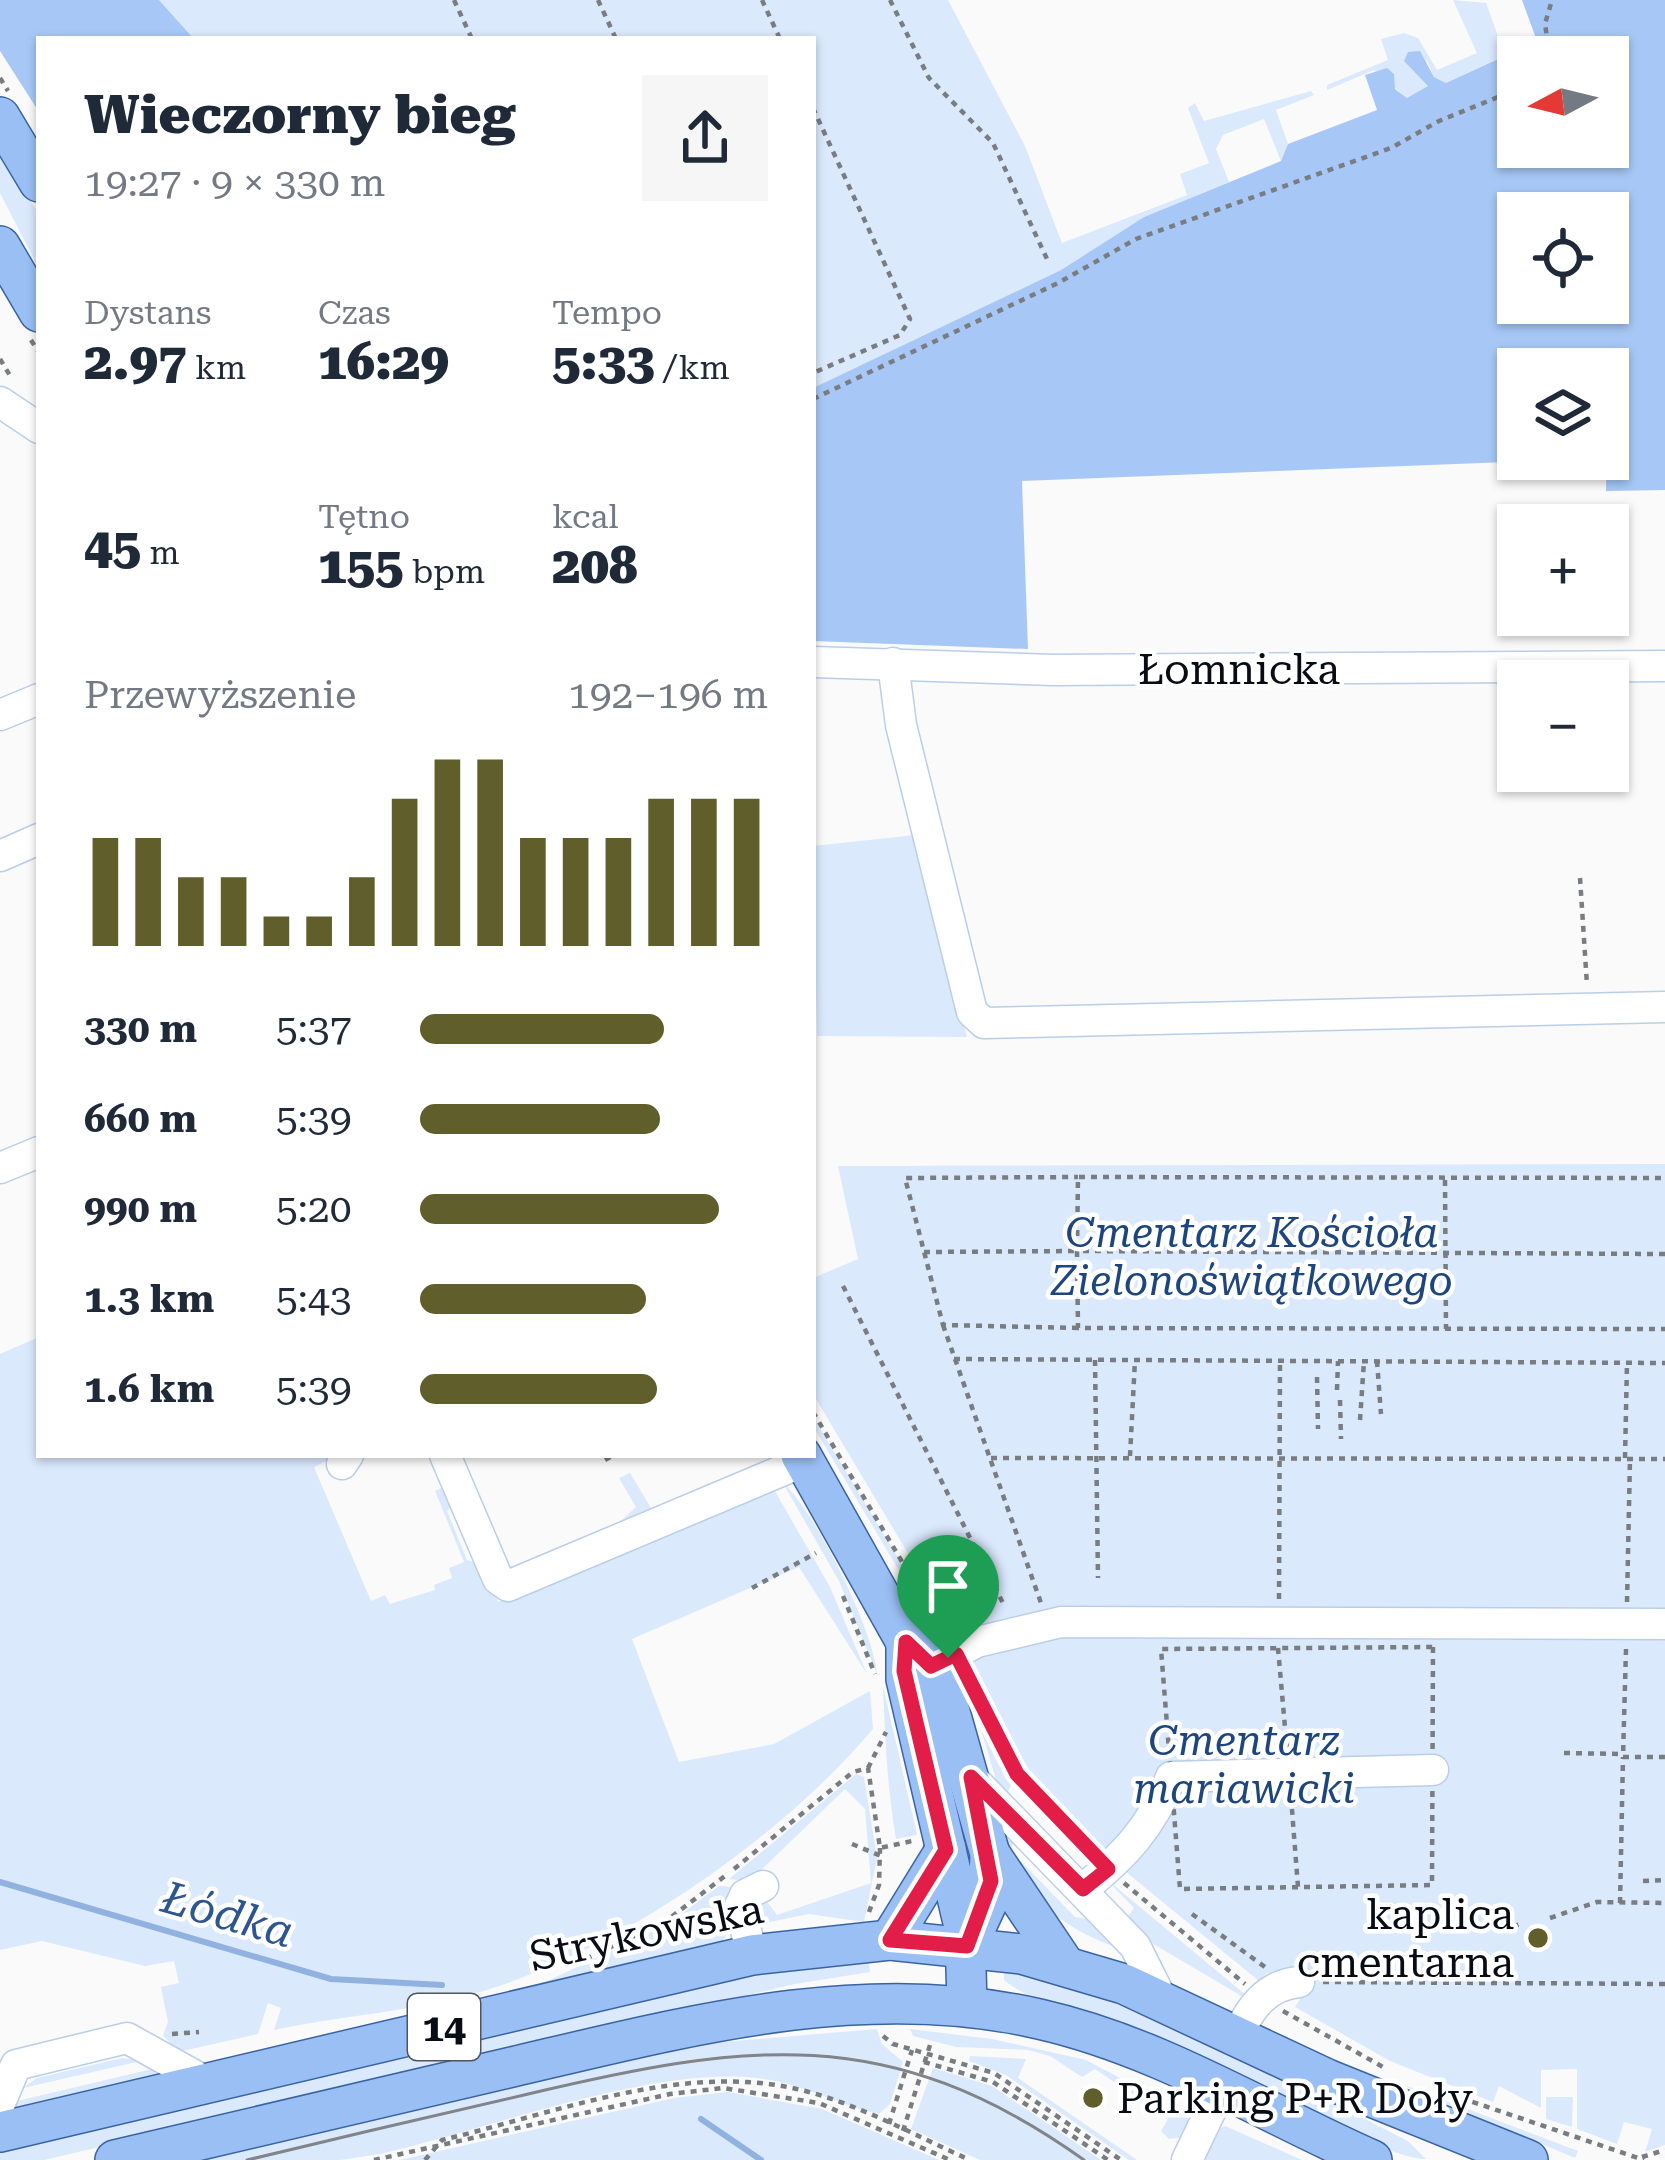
<!DOCTYPE html>
<html lang="pl">
<head>
<meta charset="utf-8">
<style>
	body { margin:0; font-family:"Roboto Serif",serif; background:#f6f6f7; color:#1f2937; height:100vh; display:flex; flex-direction:column; font-size:45px; white-space:nowrap }
	* { box-sizing:border-box; margin:0 }
	p { font-size:39px; color:#747a83 }
	.icon { flex:none; width:66px; height:66px; fill:none; stroke:currentColor; stroke-width:2; stroke-linecap:round; stroke-linejoin:round }
	.map { position:relative; flex:1; overflow:hidden }
	.sheet { position:absolute; left:36px; top:36px; width:780px; height:1422px; display:flex; flex-direction:column; background:#fff; border-radius:0px; box-shadow:0 3px 9px #0004 }
	.sheet>* { flex:none }
	.needle { width:78px; rotate:263deg }
	.fabs { position:absolute; left:1497px; top:36px; display:grid; gap:24px }
	.fabs a { display:grid; place-items:center; width:132px; height:132px; border-radius:0px; background:#fff; box-shadow:0 3px 9px #0004; font-size:60px }
	.pin { position:absolute; display:grid; place-items:center; width:102px; height:102px; color:#fff; margin:-123px -51px; border-radius:50% 50% 50% 0; rotate:-45deg; box-shadow:0 0 12px #0007 }
	.pin .icon { rotate:45deg }
	.round { display:grid; place-items:center; flex:none; width:126px; height:126px; border-radius:0px; background:#f6f6f7 }
	.summary { display:flex; align-items:center; justify-content:space-between; height:204px; padding:0 48px }
	h1 { font-size:54px; font-weight:800; line-height:90px }
	.metrics { display:grid; grid-template-columns:repeat(3,1fr); gap:18px; height:204px; padding:12px 48px }
	.metrics div { display:grid; align-content:center }
	.metrics b { font-size:51px; font-weight:800 }
	.metrics small { font-size:33px; font-weight:400 }
	.metrics p { font-size:33px }
	.chart { height:336px; padding:24px 48px }
	.chart p { display:flex; justify-content:space-between }
	.chart svg { width:100%; height:216px; margin-top:12px; stroke:#605e2b; stroke-width:6 }
	ul { padding:0 48px; list-style:none; font-size:39px }
	li { display:grid; grid-template-columns:192px 144px 1fr; align-items:center; height:90px }
	li i { height:30px; border-radius:15px; background:#605e2b }
	.map>svg:first-child { display:block }
</style>
</head>
<body>
<div class="map">
<svg width="1665" height="2160" viewBox="0 0 1665 2160">
	<rect width="100%" height="100%" fill="#fafafa"/>
	<!-- green -->
	<g fill="#dbe9fd">
		<path d="M159,0H948L1025,146L1062,243L1187,195L1180,174L1209,163L1188,108L1195,103L1204,121L1311,91L1314,95L1276,110L1288,144L1281,161L1264,119L1223,135L1216,149L1229,182L1144,217L1061,270L813,388V39H194Z"/>
		<path d="M1453,0L1486,3L1505,55L1446,83L1434,77L1426,58L1428,87L1407,98L1374,70L1327,90V85L1388,60L1381,39L1404,33L1418,38L1437,70L1477,53Z"/>
		<path d="M0,156L39,214V269L0,193Z"/>
		<path d="M915,835L967,1037L817,1036L813,846Z"/>
		<path d="M1665,1164V2145L1645,2152L1652,2129L1624,2122L1617,2144L1577,2129V2069L1541,2070V2108L1499,2086L1493,2102L1390,2061L1295,2007L1300,1999L1297,1973H1267L1259,1981L1126,1872L1136,1863L1130,1851L1109,1858L1078,1820L1073,1824L1060,1803L1056,1806L1039,1789L959,1639L813,1394V1278L858,1259L838,1166Z"/>
		<path d="M39,1337V1455H327L329,1460L314,1467L371,1601L385,1595L390,1604L435,1590L434,1585L452,1578L449,1568L464,1562L435,1491L448,1485L453,1505L447,1511L467,1560L481,1564L498,1602L772,1486L830,1587L867,1674L799,1567L632,1639L679,1762L774,1744L870,1691L873,1729C781,1838 625,1946 490,1989C420,2011 345,2015 274,2030L281,2008L268,2003L258,2034L178,2052L163,2035L168,2022L161,1987L179,1983L174,1961L145,1966L42,1941L0,1950V1354Z"/>
		<path d="M813,1417L936,1621L951,1649L947,1651L813,1426Z"/>
		<path d="M630,1473L651,1508L621,1521L636,1507L619,1478Z"/>
		<path d="M783,1483C815,1510 874,1632 877,1674L839,1581Z"/>
		<path d="M883,1686L917,1835L896,1839C887,1786 885,1737 883,1686Z"/>
		<path d="M990,1727L1015,1778L1006,1795L997,1783L982,1733Z"/>
		<path d="M856,1774L864,1777L877,1858L864,1922L809,1914L759,1924L750,1907L765,1899L777,1915L871,1883L865,1809L845,1789L757,1874L748,1881L729,1879Z"/>
		<path d="M1016,1831L1011,1851L1075,1917L1101,1921L1130,1953C1067,1930 1031,1908 1006,1843Z"/>
		<path d="M1105,1878L1247,1996L1245,1998L1133,1932L1127,1918L1134,1908Z"/>
		<path d="M719,1886L738,1887C729,1906 733,1927 723,1941L543,1983L668,1924Z"/>
		<path d="M868,1958L870,1972L795,1984L44,2160H0V2148L736,1977Z"/>
		<path d="M1004,1970C1148,1999 1277,2075 1408,2141L1426,2159C1387,2160 1236,2074 1192,2053C1140,2027 1042,2012 1004,1980Z"/>
		<path d="M877,2029L882,2044L903,2062L890,2104L879,2114C837,2105 801,2082 756,2078C651,2066 486,2130 380,2154L340,2160H195L698,2044Z"/>
		<path d="M910,2029L992,2039L1086,2060L1186,2113L1190,2122L1185,2137L1169,2139L1161,2131L1168,2119L1095,2069L1082,2077L1050,2056L1028,2050L956,2047L913,2036Z"/>
		<path d="M970,2056L1026,2059L1018,2078L1137,2160H1129L1006,2075L969,2061Z"/>
		<path d="M122,2058L141,2061L23,2088L37,2078Z"/>
		<path d="M933,2068L992,2086L1101,2160H980L911,2129Z"/>
		<path d="M152,2069L157,2076L13,2110L17,2101Z"/>
		<path d="M1386,2078L1578,2151L1575,2158Z"/>
		<path d="M728,2092L822,2109L939,2160H400L674,2098Z"/>
		<path d="M1546,2097H1573L1572,2127L1546,2119Z"/>
		<path d="M1225,2126L1302,2160H1205L1215,2131Z"/>
	</g>
	<!-- forest -->
	<g fill="#a7c8f6" fill-rule="evenodd">
		<path d="M0,0H159L194,39H39V112L0,51Z"/>
		<path d="M1522,0H1665V490L1606,491L1608,369H1518V459H1581L1022,481L1028,649L813,641V388L1061,270L1144,217L1281,161L1288,144L1377,110L1365,75L1387,68L1394,74L1395,89L1407,98L1428,86L1404,61L1408,52L1420,51L1434,77L1446,83L1537,41ZM1518,57H1608V147H1518ZM1518,213H1608V303H1518Z"/>
	</g>
	<g fill="none" stroke-linecap="round" stroke-linejoin="round">
		<!-- stream -->
		<g stroke="#91b2df" stroke-width="6">
			<path d="M0,1882L331,1979L442,1985"/>
			<path d="M701,2119L761,2160"/>
		</g>
		<!-- minor casing -->
		<g stroke="#bbcee8" stroke-width="33">
			<g id="minor">
				<path d="M0,402L39,428"/>
				<path d="M813,662L1053,670L1665,666"/>
				<path d="M893,663L901,725L972,1012L984,1023L1665,1007"/>
				<path d="M0,715L39,699"/>
				<path d="M0,856L39,839"/>
				<path d="M0,1168L39,1152"/>
				<path d="M445,1455L498,1579L508,1586L805,1461"/>
				<path d="M342,1464L348,1455"/>
				<path d="M931,1666L977,1642L1061,1622L1665,1624"/>
				<path d="M971,1777L1135,1946L1161,1998"/>
				<path d="M1083,1889C1124,1856 1152,1827 1171,1777L1433,1770"/>
				<path d="M752,1955L740,1906L745,1895L763,1886"/>
				<path d="M1237,2036C1250,2008 1266,1985 1299,1982"/>
				<path d="M0,2103L16,2065L127,2038L208,2083"/>
				<path d="M1187,2160L1222,2087"/>
			</g>
		</g>
		<!-- major casing -->
		<g stroke="#3a64a1" stroke-width="42">
			<g id="major">
				<path d="M0,117L39,182"/>
				<path d="M0,246L39,312"/>
				<path d="M801,1455L906,1642L936,1674L948,1705L990,1854L988,1901L967,1946"/>
				<path d="M906,1642V1679L965,1931L967,2006"/>
				<path d="M990,1854L1064,1964"/>
				<path d="M890,1940L946,1849"/>
				<path d="M0,2132L752,1955L890,1940L1022,1954L1124,1984L1327,2079L1528,2160"/>
				<path d="M115,2160C247,2129 379,2097 512,2067C683,2027 863,1978 1039,2019C1159,2046 1261,2111 1372,2160"/>
			</g>
		</g>
		<!-- path -->
		<g stroke="#797c80" stroke-width="4.5" stroke-dasharray="6 6" stroke-linecap="butt">
			<path d="M454,0L472,39"/>
			<path d="M598,0L616,39"/>
			<path d="M762,0L780,39"/>
			<path d="M890,0L929,78L993,143L1047,259"/>
			<path d="M1550,57L1545,24L1552,0"/>
			<path d="M0,78L8,91"/>
			<path d="M813,108L910,319L900,335L813,373"/>
			<path d="M31,340L39,353"/>
			<path d="M0,359L12,379"/>
			<path d="M813,399L1058,283L1136,239L1391,148L1439,121L1518,89"/>
			<path d="M1580,878L1587,985"/>
			<path d="M1445,1180L1446,1329"/>
			<path d="M924,1252L1077,1251L1078,1177L1665,1178"/>
			<path d="M1665,1254L1077,1251L1078,1328L1665,1329"/>
			<path d="M843,1286L1005,1607"/>
			<path d="M943,1325L1041,1603"/>
			<path d="M1078,1328L943,1325L905,1178L1078,1177"/>
			<path d="M954,1359L1665,1363"/>
			<path d="M1095,1360L1098,1578"/>
			<path d="M1377,1361L1381,1414"/>
			<path d="M1317,1377L1318,1429"/>
			<path d="M1337,1390L1338,1361"/>
			<path d="M1340,1400L1341,1439"/>
			<path d="M813,1412L945,1634"/>
			<path d="M1360,1420L1364,1361"/>
			<path d="M1130,1456L1135,1360"/>
			<path d="M991,1458L1665,1459"/>
			<path d="M1625,1458L1627,1363"/>
			<path d="M605,1460L614,1455"/>
			<path d="M752,1588L816,1553"/>
			<path d="M843,1596L875,1674"/>
			<path d="M1279,1599L1280,1360"/>
			<path d="M1627,1602L1630,1458"/>
			<path d="M1433,1647L1432,1885L1180,1889L1161,1649Z"/>
			<path d="M1278,1648L1287,1750"/>
			<path d="M1626,1649L1623,1757H1665"/>
			<path d="M981,1702L1017,1774L1089,1851"/>
			<path d="M1564,1753L1623,1754"/>
			<path d="M868,1768L886,1732"/>
			<path d="M1291,1797L1298,1887"/>
			<path d="M852,1844L881,1856"/>
			<path d="M734,1869L853,1772L868,1768L880,1848L912,1841"/>
			<path d="M1643,1881L1665,1880"/>
			<path d="M1124,1883L1245,1984"/>
			<path d="M1620,1903L1623,1757"/>
			<path d="M869,1912L879,1885L880,1848"/>
			<path d="M1192,1914L1265,1967"/>
			<path d="M1550,1918L1597,1902L1665,1903"/>
			<path d="M1429,1926L1509,1928L1523,1923"/>
			<path d="M575,1964L666,1921L725,1876"/>
			<path d="M1323,1982L1665,1984"/>
			<path d="M1283,2011L1383,2067"/>
			<path d="M172,2034L199,2032"/>
			<path d="M883,2036L893,2044L994,2073L1121,2160"/>
			<path d="M924,2062L993,2082L1108,2160"/>
			<path d="M1461,2098L1644,2160"/>
			<path d="M889,2124L912,2050"/>
			<path d="M903,2131L930,2045"/>
			<path d="M1642,2157L1665,2150"/>
			<path d="M374,2160L670,2094L723,2088L819,2103L950,2160"/>
			<path d="M425,2160L442,2140C556,2113 684,2061 801,2090C859,2104 916,2136 970,2160"/>
		</g>
		<!-- minor -->
		<use href="#minor" stroke="#fff" stroke-width="30"/>
		<!-- major -->
		<use href="#major" stroke="#99bff4" stroke-width="39"/>
		<!-- tram -->
		<path stroke="#818488" stroke-width="3" d="M247,2160C339,2138 432,2116 524,2095C744,2043 888,2020 1084,2160"/>
	</g>
	<g fill="none" stroke-linecap="round" stroke-linejoin="round">
		<!-- route casing -->
		<g stroke="#fff" stroke-width="24">
			<path id="route" d="M906,1642L931,1666L956,1654L1017,1774L1108,1869L1083,1889L971,1777L991,1881L967,1946L890,1940L946,1850L904,1671Z"/>
		</g>
		<!-- route -->
		<use href="#route" stroke="#e11d48" stroke-width="15"/>
	</g>
	<!-- markers -->
	<g fill="#605e2b" stroke="#fff" stroke-width="4.5">
		<circle cx="1538" cy="1938" r="12"/>
		<circle cx="1093" cy="2098" r="12"/>
	</g>
	<g text-anchor="middle" stroke-width="9" stroke-linejoin="round" paint-order="stroke">
		<!-- shield labels -->
		<rect fill="#fff" stroke="#51555b" stroke-width="3" x="408" y="1994" width="72" height="66" rx="9"/>
		<g font-size="39" font-weight="bold" fill="#070c15">
			<text x="444" y="2041">14</text>
		</g>
		<!-- street labels -->
		<g font-size="42" fill="#070c15" stroke="#fff">
			<text x="1239" y="684">Łomnicka</text>
			<text transform="translate(646 1932) rotate(-12)" y="15">Strykowska</text>
		</g>
		<!-- park labels -->
		<g font-size="42" font-style="italic" fill="#1d467e" stroke="#fff">
			<text x="1252" y="1247">Cmentarz Kościoła<tspan x="1252" dy="48">Zielonoświątkowego</tspan></text>
			<text x="1244" y="1755">Cmentarz<tspan x="1244" dy="48">mariawicki</tspan></text>
		</g>
		<!-- poi labels -->
		<g font-size="42" fill="#070c15" stroke="#fff" text-anchor="end">
			<text x="1514" y="1929">kaplica<tspan x="1514" dy="48">cmentarna</tspan></text>
			<text x="1117" y="2113" text-anchor="start">Parking P+R Doły</text>
		</g>
		<!-- water labels -->
		<g font-size="45" font-style="italic" fill="#2d5690" stroke="#fff">
			<text transform="translate(228 1914) rotate(16)" y="16">Łódka</text>
		</g>
	</g>
</svg>
<div class="fabs">
<a><svg class="needle" viewBox="-14 -14 28 28"><path d="M0-13l5 13h-10z" fill="#e53935"/><path d="M0 13l5-13h-10z" fill="#747a83"/></svg></a>
<a><svg class="icon" aria-label="locate" viewBox="0 0 24 24"><circle cx="12" cy="12" r="6"/><path d="M12 2v4M12 18v4M2 12h4M18 12h4"/></svg></a>
<a><svg class="icon" aria-label="layers" viewBox="0 0 24 24"><path d="M12 4l9 5-9 5-9-5zM3 14l9 5 9-5"/></svg></a>
<a>+</a>
<a>−</a>
</div>
<div class="pin" style="left:948px;top:1658px;background:#1e9e55"><svg class="icon" aria-label="arrive" viewBox="0 0 24 24"><path d="M6 21V4h12l-3 4 3 4H6"/></svg></div>
<section class="sheet">
<div class="summary"><div><h1>Wieczorny bieg</h1><p>19:27 · 9 × 330 m</p></div><a class="round"><svg class="icon" aria-label="share" viewBox="0 0 24 24"><path d="M12 15V3M7 8l5-5 5 5M5 13v7h14v-7"/></svg></a></div>
<div class="metrics">
<div><p>Dystans</p><b>2.97<small> km</small></b></div>
<div><p>Czas</p><b>16:29</b></div>
<div><p>Tempo</p><b>5:33<small> /km</small></b></div>
</div>
<div class="metrics">
<div><b>45<small> m</small></b></div>
<div><p>Tętno</p><b>155<small> bpm</small></b></div>
<div><p>kcal</p><b>208</b></div>
</div>
<div class="chart"><p><span>Przewyższenie</span>192–196 m</p>
<svg viewBox="0 0 160 44" preserveAspectRatio="none"><path d="M5 44V22M15 44V22M25 44V30M35 44V30M45 44V38M55 44V38M65 44V30M75 44V14M85 44V6M95 44V6M105 44V22M115 44V22M125 44V22M135 44V14M145 44V14M155 44V14"/></svg>
</div>
<ul>
<li><b>330 m</b>5:37<i style="width:70%"></i></li>
<li><b>660 m</b>5:39<i style="width:69%"></i></li>
<li><b>990 m</b>5:20<i style="width:86%"></i></li>
<li><b>1.3 km</b>5:43<i style="width:65%"></i></li>
<li><b>1.6 km</b>5:39<i style="width:68%"></i></li>
</ul>
</section>
</div>
</body>
</html>
